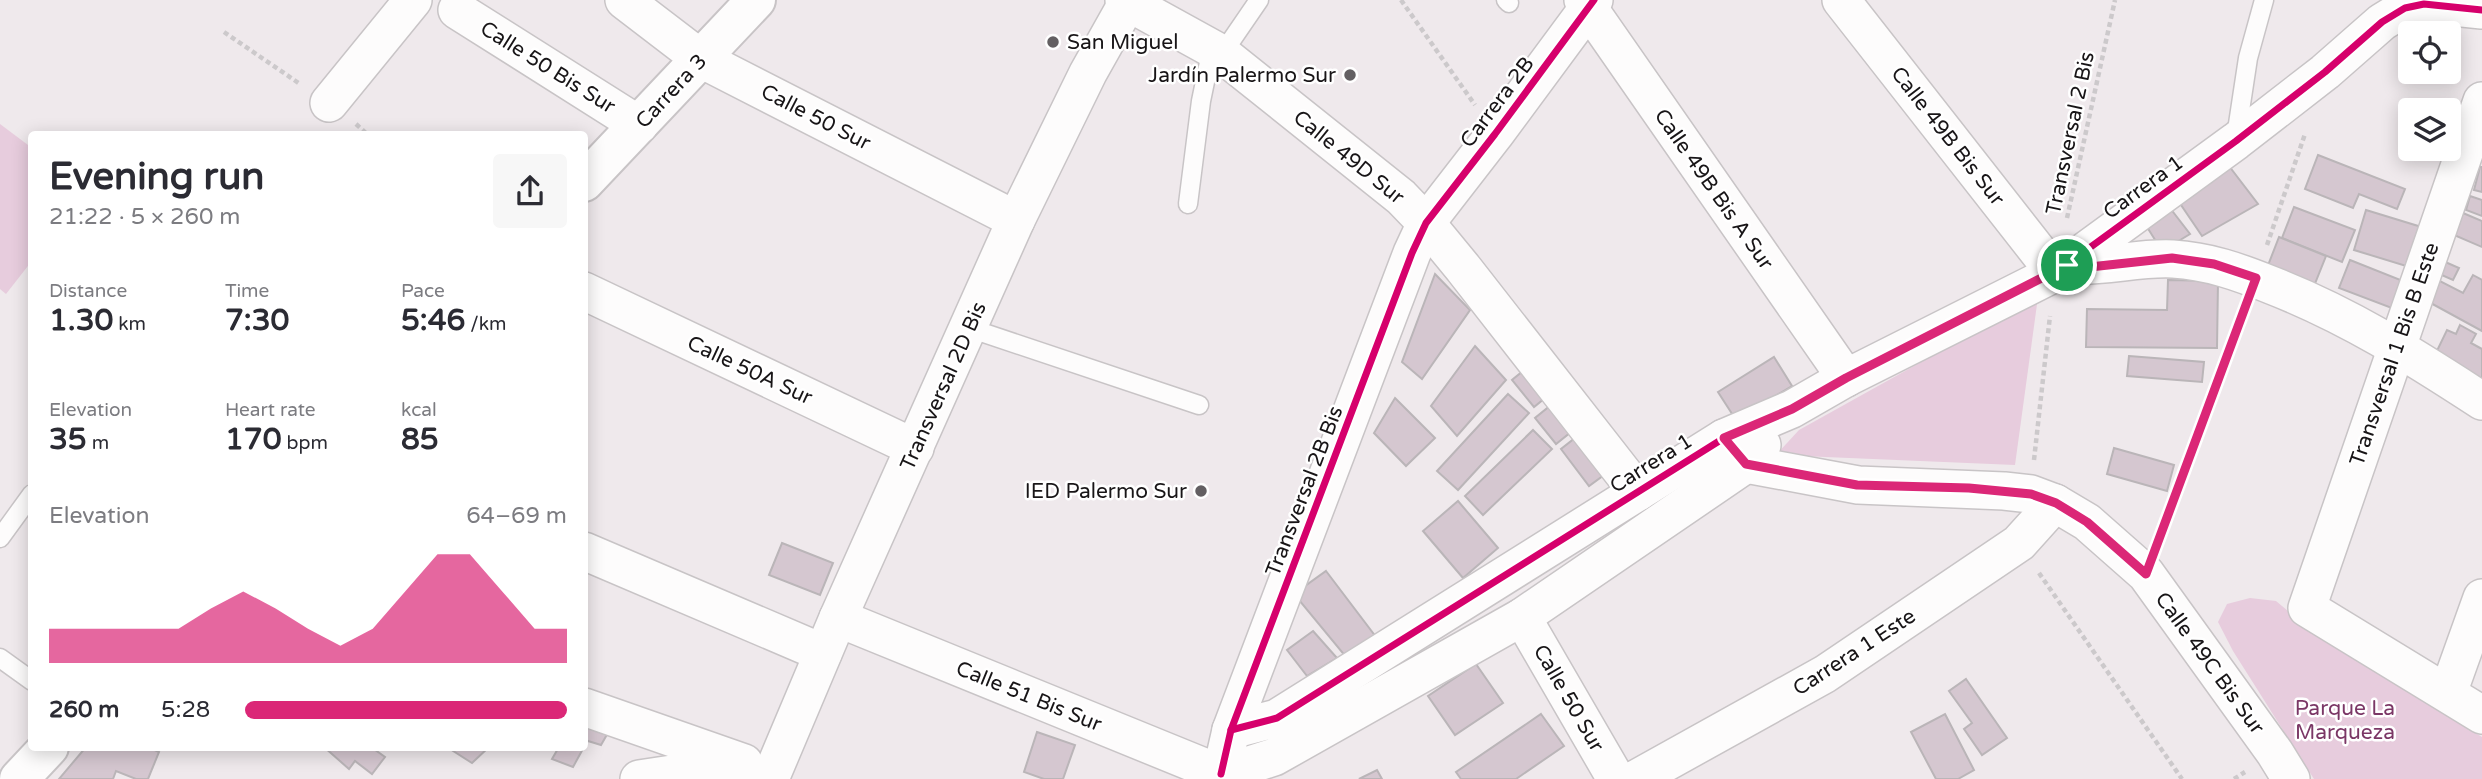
<!DOCTYPE html>
<html lang="en">
<head>
<meta charset="utf-8">
<style>
	body { margin:0; font-family:"Varela Round",sans-serif; background:#f7f7f7; color:#2b2b33; height:100vh; display:flex; flex-direction:column; font-size:26px; white-space:nowrap }
	* { box-sizing:border-box; margin:0 }
	p { font-size:23px; color:#7c7c81 }
	.icon { flex:none; width:38px; height:38px; fill:none; stroke:currentColor; stroke-width:2; stroke-linecap:round; stroke-linejoin:round }
	.map { position:relative; flex:1; overflow:hidden }
	.panel { position:absolute; left:28px; top:131px; width:560px; height:620px; display:flex; flex-direction:column; background:#fff; border-radius:7px; box-shadow:0 4px 18px #0003 }
	.panel>* { flex:none }
	.buttons { position:absolute; left:2398px; top:21px; display:grid; gap:14px }
	.buttons a { display:grid; place-items:center; width:63px; height:63px; border-radius:7px; background:#fff; box-shadow:0 4px 18px #0003; font-size:35px }
	.pin { position:absolute; display:grid; place-items:center; width:60px; height:60px; color:#fff; margin:-30px; border:4px solid #fff; border-radius:50%; box-shadow:0 2px 7px #0007 }
	.round { display:grid; place-items:center; flex:none; width:74px; height:74px; border-radius:7px; background:#f7f7f7 }
	.head { display:flex; align-items:center; justify-content:space-between; height:119px; padding:0 21px }
	h1 { font-size:38px; font-weight:700; line-height:52px }
	.stats { display:grid; grid-template-columns:repeat(3,1fr); gap:10px; height:119px; padding:7px 21px }
	.stats div { display:grid; align-content:center }
	.stats b { font-size:30px; font-weight:700 }
	.stats small { font-size:19px; font-weight:400 }
	.stats p { font-size:19px }
	.chart { height:196px; padding:14px 21px }
	.chart p { display:flex; justify-content:space-between }
	.chart svg { width:100%; height:126px; margin-top:7px; fill:#db2777; opacity:.7 }
	ul { padding:0 21px; list-style:none; font-size:23px }
	li { display:grid; grid-template-columns:112px 84px 1fr; align-items:center; height:52px }
	li i { height:18px; border-radius:9px; background:#db2777 }
	.map>svg:first-child { display:block }
</style>
</head>
<body>
<div class="map">
<svg width="2482" height="779" viewBox="0 0 2482 779">
	<rect width="100%" height="100%" fill="#efe9ec"/>
	<!-- green -->
	<g fill="#e7ccdd">
		<path d="M0,124L32,148L31,262L6,294L0,289Z"/>
		<path d="M2038,297L2015,465L1776,455L1799,430Z"/>
		<path d="M2250,598L2276,601L2320,638L2482,737V779H2314L2233,651L2218,622L2227,604Z"/>
	</g>
	<!-- building -->
	<g fill="#d5c7d0" stroke="#bab5b8" stroke-width="2">
		<path d="M2318,155L2405,189L2397,209L2359,194L2353,208L2305,189Z"/>
		<path d="M2229,166L2258,204L2202,236L2179,202Z"/>
		<path d="M2480,167H2482V192L2474,190Z"/>
		<path d="M2470,196L2482,200V216L2466,210Z"/>
		<path d="M2294,207L2355,230L2342,262L2282,238Z"/>
		<path d="M2170,208L2190,234L2162,251L2147,227Z"/>
		<path d="M2366,210L2428,229L2416,269L2354,250Z"/>
		<path d="M2463,213L2482,221V247L2454,235Z"/>
		<path d="M2279,237L2326,256L2314,286L2267,268Z"/>
		<path d="M2350,260L2408,283L2397,310L2339,288Z"/>
		<path d="M2443,261L2459,268L2453,280L2437,273Z"/>
		<path d="M1435,274L1470,310L1422,379L1402,362Z"/>
		<path d="M2473,275L2482,280V331L2427,301L2438,280L2463,293Z"/>
		<path d="M2168,280L2218,281L2217,348L2086,347L2087,309L2167,310Z"/>
		<path d="M2460,325L2476,334L2471,343L2482,349V383L2433,359L2447,330L2456,334Z"/>
		<path d="M1475,346L1506,380L1457,436L1431,406Z"/>
		<path d="M2129,356L2204,362L2202,382L2127,376Z"/>
		<path d="M1774,357L1792,386L1736,420L1718,392Z"/>
		<path d="M1523,371L1545,398L1534,407L1512,380Z"/>
		<path d="M1508,394L1529,413L1458,490L1437,471Z"/>
		<path d="M1395,398L1435,438L1406,466L1374,433Z"/>
		<path d="M1551,405L1571,432L1556,444L1535,418Z"/>
		<path d="M1533,430L1552,449L1483,515L1465,496Z"/>
		<path d="M1575,438L1604,475L1589,486L1561,449Z"/>
		<path d="M2114,448L2174,465L2167,491L2107,474Z"/>
		<path d="M1458,501L1498,548L1463,578L1423,531Z"/>
		<path d="M782,543L833,563L820,595L769,575Z"/>
		<path d="M1326,571L1376,637L1346,657L1294,594Z"/>
		<path d="M1313,631L1337,658L1307,676L1287,650Z"/>
		<path d="M1476,664L1503,703L1455,735L1428,696Z"/>
		<path d="M1966,679L2007,738L1982,755L1964,729L1972,723L1949,691Z"/>
		<path d="M1541,714L1564,746L1516,779H1461L1456,772Z"/>
		<path d="M1945,714L1974,770L1958,779H1936L1911,732Z"/>
		<path d="M584,723L609,731L601,745L588,741L584,747Z"/>
		<path d="M1037,732L1075,745L1063,779H1044L1024,772Z"/>
		<path d="M86,747H148L159,752L148,779H136L116,771L113,779H59Z"/>
		<path d="M324,747H371L385,757L372,774L355,761L349,769Z"/>
		<path d="M447,747H489L472,763Z"/>
		<path d="M559,747H584L573,767L552,759Z"/>
		<path d="M1377,770L1382,779H1359Z"/>
	</g>
	<g fill="none" stroke-linecap="round" stroke-linejoin="round">
		<!-- service casing -->
		<g stroke="#c8c4c6" stroke-width="21">
			<g id="service">
				<path d="M1506,0L1509,3"/>
				<path d="M1222,54L1259,0"/>
				<path d="M2236,137L2248,58L2264,0"/>
				<path d="M1188,204L1201,101L1212,48"/>
				<path d="M969,328L1199,405"/>
				<path d="M0,538L32,494"/>
				<path d="M0,658L32,681"/>
			</g>
		</g>
		<!-- minor casing -->
		<g stroke="#c8c4c6" stroke-width="40">
			<g id="minor">
				<path d="M624,0L701,59L1016,220"/>
				<path d="M1124,0L1222,54L1401,197L1426,223L1463,268L1638,492"/>
				<path d="M1583,0L1846,378"/>
				<path d="M1841,0L2055,273"/>
				<path d="M457,10L639,125"/>
				<path d="M2482,101L2307,608L2482,715"/>
				<path d="M329,103L413,0"/>
				<path d="M2067,265C2103,268 2138,257 2173,259C2208,261 2239,272 2271,285C2348,315 2413,356 2482,401"/>
				<path d="M584,291L915,448"/>
				<path d="M1724,438L1746,464L1858,485L2004,491L2031,494L2055,503L2087,522L2146,574L2275,753L2291,779"/>
				<path d="M584,551L823,653"/>
				<path d="M1522,617L1616,779"/>
				<path d="M838,618L1221,774"/>
				<path d="M2448,693L2482,598"/>
				<path d="M584,707L744,763"/>
				<path d="M1231,730L1277,718L1724,438L1792,409L1846,378L2055,273L2236,141L2325,72L2382,22L2405,8L2424,4L2482,10"/>
				<path d="M1221,774L1231,730L1412,253L1426,223L1495,134L1594,0"/>
				<path d="M1221,774L1274,757L1522,617L1746,464L1762,445"/>
				<path d="M639,779L738,764"/>
				<path d="M770,779L838,618L1016,220L1088,73L1129,0"/>
				<path d="M1636,779L1825,674L2019,543L2055,503"/>
			</g>
		</g>
		<!-- tertiary casing -->
		<g stroke="#c8c4c6" stroke-width="42">
			<g id="tertiary">
				<path d="M584,182L756,0"/>
				<path d="M19,779L49,747"/>
			</g>
		</g>
		<!-- path -->
		<g stroke="#ccc9cb" stroke-width="4.5" stroke-dasharray="5 3.5" stroke-linecap="butt">
			<path d="M1401,0L1475,105"/>
			<path d="M224,32L300,84"/>
			<path d="M356,124L368,135"/>
			<path d="M2067,218L2115,0"/>
			<path d="M2267,245L2305,134"/>
			<path d="M2034,460L2050,316"/>
			<path d="M2160,537L2243,313"/>
			<path d="M2039,573L2182,779"/>
			<path d="M2234,779L2245,772"/>
		</g>
		<!-- service -->
		<use href="#service" stroke="#fdfcfc" stroke-width="18"/>
		<!-- minor -->
		<use href="#minor" stroke="#fdfcfc" stroke-width="37"/>
		<!-- tertiary -->
		<use href="#tertiary" stroke="#fdfcfc" stroke-width="38"/>
		<!-- cycleway casing -->
		<g stroke="#fff" stroke-width="11">
			<g id="cycleway">
				<path d="M1231,730L1277,718L1724,438L1792,409L1846,378L2055,273L2236,141L2325,72L2382,22L2405,8L2424,4L2482,10"/>
				<path d="M1221,774L1231,730L1412,253L1426,223L1495,134L1594,0"/>
			</g>
		</g>
		<!-- cycleway -->
		<use href="#cycleway" stroke="#d6006c" stroke-width="7"/>
	</g>
	<g fill="none" stroke-linecap="round" stroke-linejoin="round">
		<!-- route casing -->
		<g stroke="#fff" stroke-width="14">
			<path id="route" d="M2172,258L2214,264L2256,278L2146,574L2087,522L2056,503L2031,494L1969,488L1857,485L1746,464L1724,438L1792,409L1846,378L2067,265L2090,267Z"/>
		</g>
		<!-- route -->
		<use href="#route" stroke="#db2777" stroke-width="9"/>
	</g>
	<!-- markers -->
	<g fill="#635f62" stroke="#fff" stroke-width="2.5">
		<circle cx="1053" cy="42" r="7"/>
		<circle cx="1350" cy="75" r="7"/>
		<circle cx="1201" cy="491" r="7"/>
	</g>
	<g text-anchor="middle" stroke-width="5" stroke-linejoin="round" paint-order="stroke">
		<!-- poi labels -->
		<g font-size="21" fill="#181517" stroke="#fff" text-anchor="end">
			<text x="1067" y="49" text-anchor="start">San Miguel</text>
			<text x="1336" y="82">Jardín Palermo Sur</text>
			<text x="1187" y="498">IED Palermo Sur</text>
		</g>
		<!-- street labels -->
		<g font-size="21" fill="#181517" stroke="#fff">
			<text transform="translate(548 67) rotate(32)" y="7">Calle 50 Bis Sur</text>
			<text transform="translate(671 91) rotate(-47)" y="7">Carrera 3</text>
			<text transform="translate(1497 102) rotate(-53)" y="7">Carrera 2B</text>
			<text transform="translate(816 117) rotate(27)" y="7">Calle 50 Sur</text>
			<text transform="translate(2070 133) rotate(-78)" y="7">Transversal 2 Bis</text>
			<text transform="translate(1948 136) rotate(52)" y="7">Calle 49B Bis Sur</text>
			<text transform="translate(1349 157) rotate(39)" y="7">Calle 49D Sur</text>
			<text transform="translate(2143 187) rotate(-36)" y="7">Carrera 1</text>
			<text transform="translate(1714 189) rotate(55)" y="7">Calle 49B Bis A Sur</text>
			<text transform="translate(2394 354) rotate(-71)" y="7">Transversal 1 Bis B Este</text>
			<text transform="translate(750 370) rotate(25)" y="7">Calle 50A Sur</text>
			<text transform="translate(943 386) rotate(-66)" y="7">Transversal 2D Bis</text>
			<text transform="translate(1651 463) rotate(-32)" y="7">Carrera 1</text>
			<text transform="translate(1304 491) rotate(-69)" y="7">Transversal 2B Bis</text>
			<text transform="translate(1854 652) rotate(-33)" y="7">Carrera 1 Este</text>
			<text transform="translate(2210 663) rotate(54)" y="7">Calle 49C Bis Sur</text>
			<text transform="translate(1029 696) rotate(22)" y="7">Calle 51 Bis Sur</text>
			<text transform="translate(1569 698) rotate(60)" y="7">Calle 50 Sur</text>
		</g>
		<!-- park labels -->
		<g font-size="21" fill="#7b3766" stroke="#fff">
			<text x="2345" y="715">Parque La<tspan x="2345" dy="24">Marqueza</tspan></text>
		</g>
	</g>
</svg>
<div class="buttons">
<a><svg class="icon" aria-label="locate" viewBox="0 0 24 24"><circle cx="12" cy="12" r="6"/><path d="M12 2v4M12 18v4M2 12h4M18 12h4"/></svg></a>
<a><svg class="icon" aria-label="layers" viewBox="0 0 24 24"><path d="M12 4l9 5-9 5-9-5zM3 14l9 5 9-5"/></svg></a>
</div>
<div class="pin" style="left:2067px;top:265px;background:#1e9e55"><svg class="icon" aria-label="arrive" viewBox="0 0 24 24"><path d="M6 21V4h12l-3 4 3 4H6"/></svg></div>
<section class="panel">
<div class="head"><div><h1>Evening run</h1><p>21:22 · 5 × 260 m</p></div><a class="round"><svg class="icon" aria-label="share" viewBox="0 0 24 24"><path d="M12 15V3M7 8l5-5 5 5M5 13v7h14v-7"/></svg></a></div>
<div class="stats">
<div><p>Distance</p><b>1.30<small> km</small></b></div>
<div><p>Time</p><b>7:30</b></div>
<div><p>Pace</p><b>5:46<small> /km</small></b></div>
</div>
<div class="stats">
<div><p>Elevation</p><b>35<small> m</small></b></div>
<div><p>Heart rate</p><b>170<small> bpm</small></b></div>
<div><p>kcal</p><b>85</b></div>
</div>
<div class="chart"><p><span>Elevation</span>64–69 m</p>
<svg viewBox="0 0 160 44" preserveAspectRatio="none"><path d="M0 44V32L10 32L20 32L30 32L40 32L50 25L60 19L70 25L80 32L90 38L100 32L110 19L120 6L130 6L140 19L150 32L160 32V44z"/></svg>
</div>
<ul>
<li><b>260 m</b>5:28<i style="width:100%"></i></li>
</ul>
</section>
</div>
</body>
</html>
